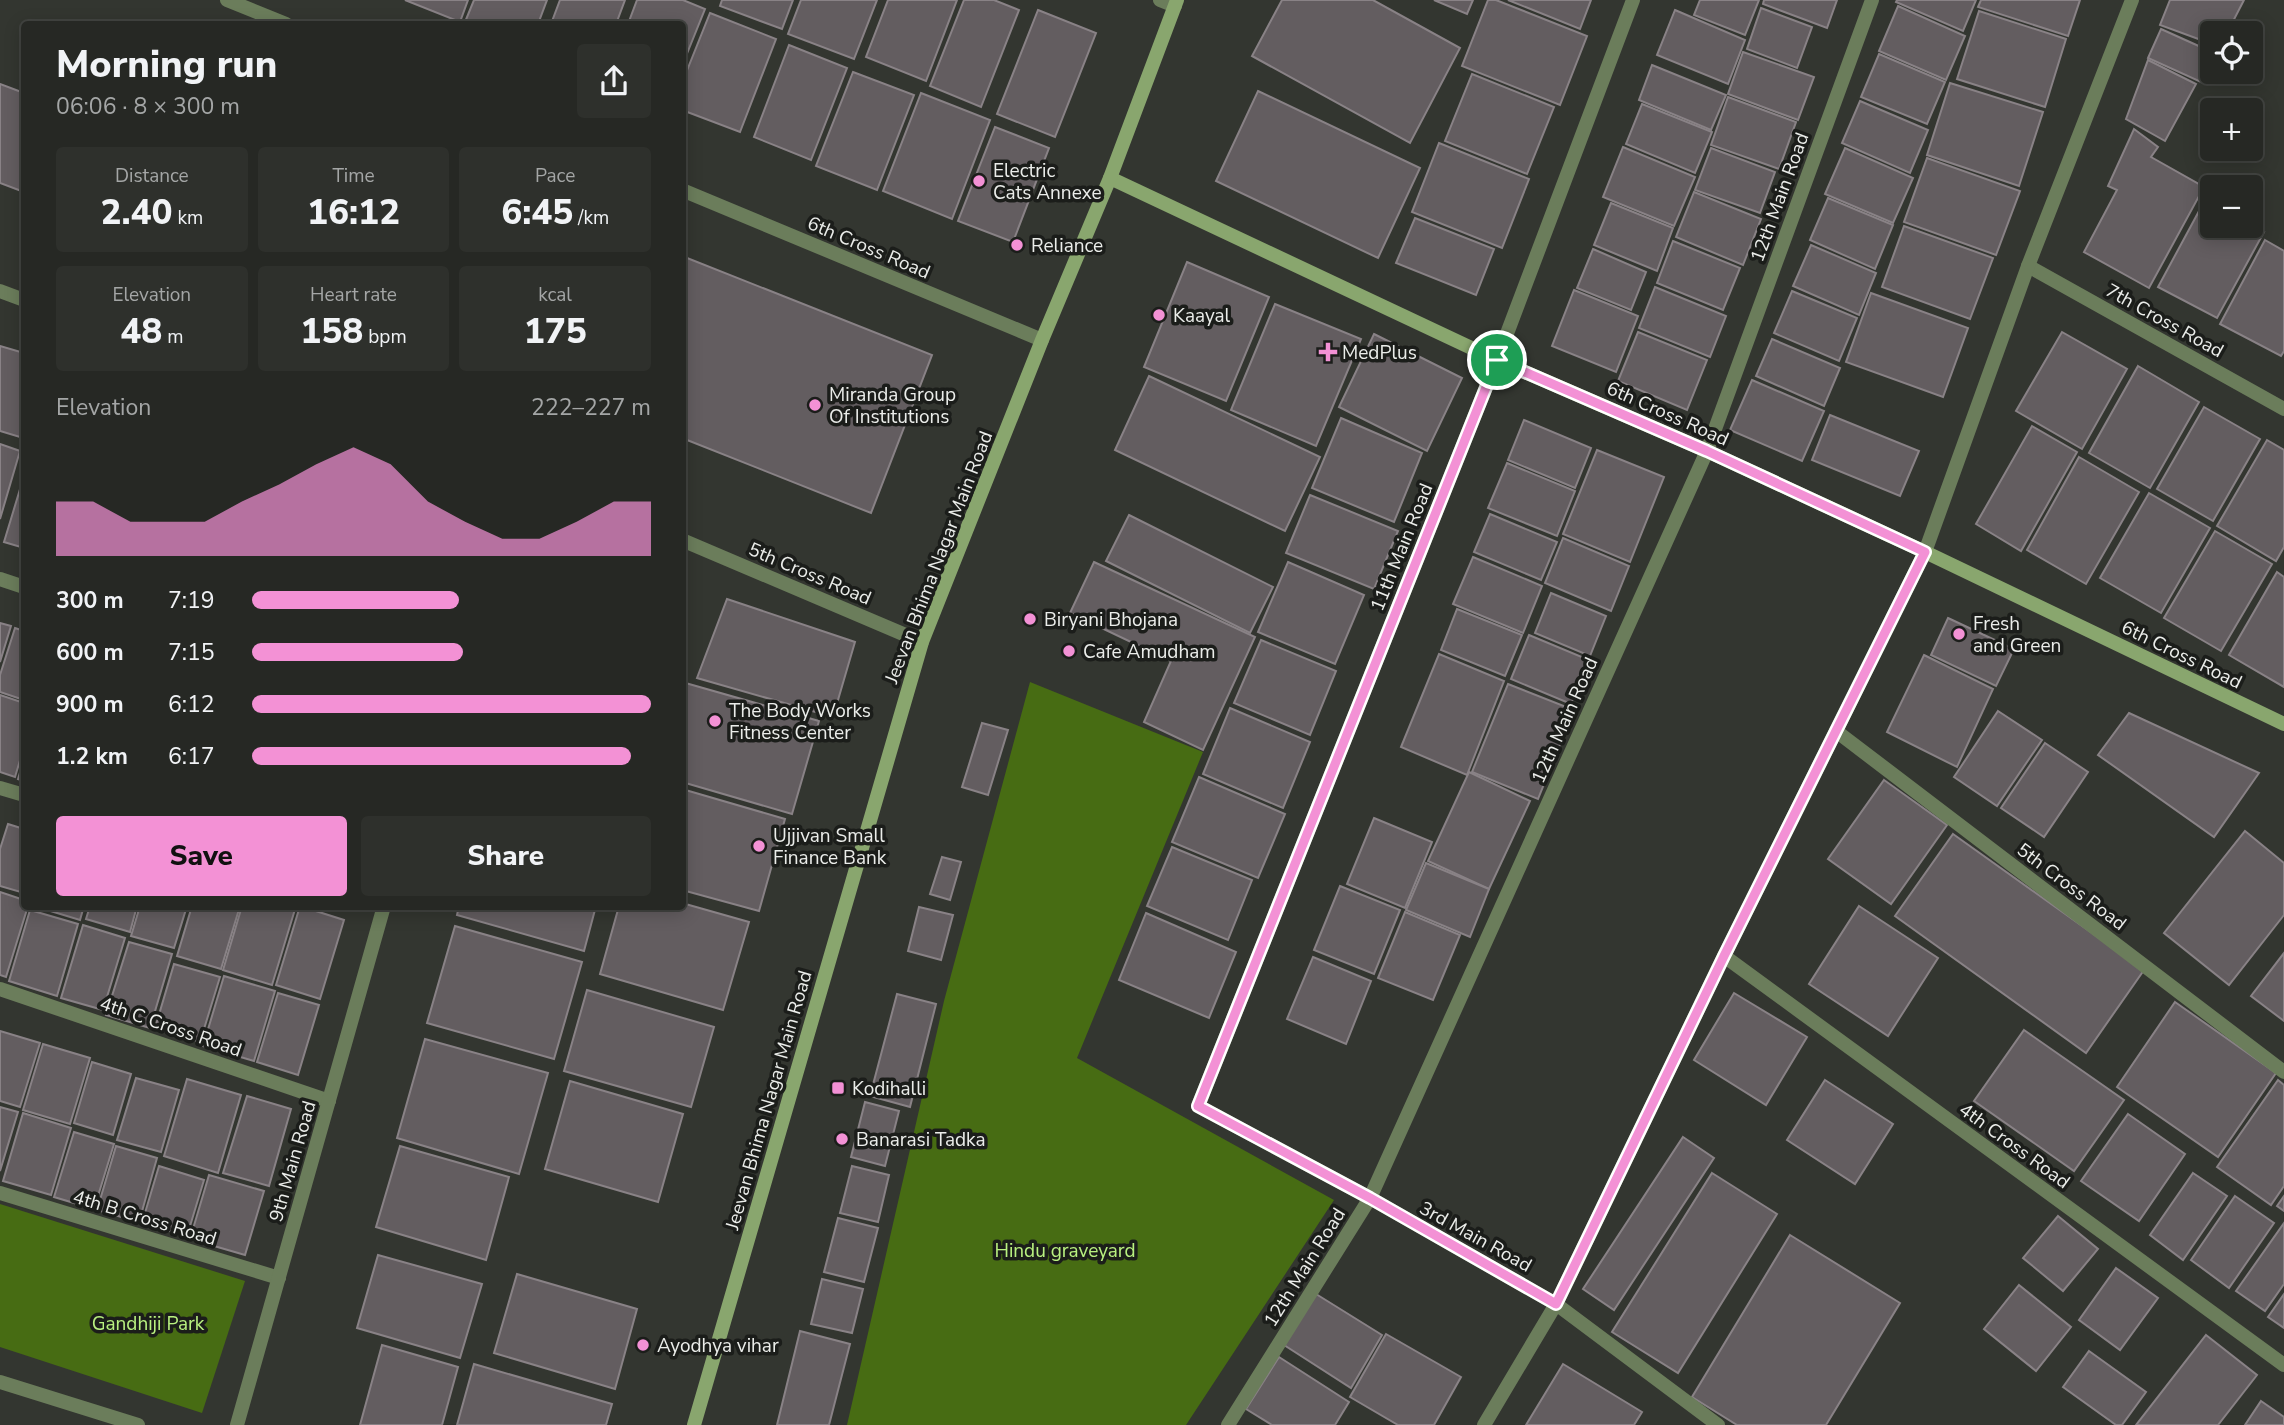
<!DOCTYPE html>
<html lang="en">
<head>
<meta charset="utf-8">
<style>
	body { margin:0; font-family:"Nunito Sans",sans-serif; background:#2e302c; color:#f1f3f6; height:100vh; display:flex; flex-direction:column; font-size:26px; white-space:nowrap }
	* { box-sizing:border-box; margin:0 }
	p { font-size:23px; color:#a4a6a6 }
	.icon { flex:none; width:38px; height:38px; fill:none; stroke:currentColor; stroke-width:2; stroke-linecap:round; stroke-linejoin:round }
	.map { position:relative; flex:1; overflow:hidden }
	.side { position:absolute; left:21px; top:21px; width:665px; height:889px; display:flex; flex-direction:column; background:#262824; border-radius:7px; box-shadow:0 4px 18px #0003,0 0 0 2px #424441 }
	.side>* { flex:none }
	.controls { position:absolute; left:2200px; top:21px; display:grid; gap:14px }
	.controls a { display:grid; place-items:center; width:63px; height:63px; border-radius:7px; background:#262824; box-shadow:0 4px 18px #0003,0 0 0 2px #424441; font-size:35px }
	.pin { position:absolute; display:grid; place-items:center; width:60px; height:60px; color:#fff; margin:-30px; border:4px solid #fff; border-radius:50%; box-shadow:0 2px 7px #0007 }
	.round { display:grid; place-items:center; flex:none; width:74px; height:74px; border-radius:7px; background:#2e302c }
	.head { display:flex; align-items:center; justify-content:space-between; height:119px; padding:0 35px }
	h1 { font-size:38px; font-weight:800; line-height:52px }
	.stats { display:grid; grid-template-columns:repeat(3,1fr); gap:10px; height:119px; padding:7px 35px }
	.stats div { display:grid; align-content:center; border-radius:7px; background:#2e302c; text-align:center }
	.stats b { font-size:35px; font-weight:800 }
	.stats small { font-size:19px; font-weight:400 }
	.stats p { font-size:19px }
	.chart { height:196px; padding:14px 35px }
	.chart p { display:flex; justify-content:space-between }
	.chart svg { width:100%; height:126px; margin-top:7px; fill:#f391d5; opacity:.7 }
	.primary-button { display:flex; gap:14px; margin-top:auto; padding:14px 35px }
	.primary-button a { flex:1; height:80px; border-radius:7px; background:#f391d5; color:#111; font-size:28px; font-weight:800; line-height:80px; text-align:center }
	.primary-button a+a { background:#2e302c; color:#f1f3f6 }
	ul { padding:0 35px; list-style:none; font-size:23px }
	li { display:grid; grid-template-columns:112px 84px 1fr; align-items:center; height:52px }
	li i { height:18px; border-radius:9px; background:#f391d5 }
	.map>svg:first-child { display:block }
</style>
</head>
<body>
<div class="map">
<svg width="2284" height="1425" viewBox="0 0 2284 1425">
	<rect width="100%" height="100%" fill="#333630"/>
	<!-- green -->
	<g fill="#476c13">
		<path d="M1030,682L1203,752L1077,1058L1334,1200L1186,1425H847L944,1001Z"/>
		<path d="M0,1204L245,1281L202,1413L0,1347Z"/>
	</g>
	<!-- building -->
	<g fill="#635d60" stroke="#898286" stroke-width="2">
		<path d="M405,0H468L460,22Z"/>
		<path d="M474,0H547L538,24H471L465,22Z"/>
		<path d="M560,0H625L616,24H551Z"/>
		<path d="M637,0H683L705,9L682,66V24H628Z"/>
		<path d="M722,0H793L782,29L720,6Z"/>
		<path d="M801,0H877L854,59L788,34Z"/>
		<path d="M888,0H957L926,81L866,57Z"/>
		<path d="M964,0H994L1019,10L981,107L930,86Z"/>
		<path d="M1282,0H1373L1460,48L1410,143L1252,56Z"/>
		<path d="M1434,0H1473L1467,14Z"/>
		<path d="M1488,0H1496L1587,36L1560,105L1462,66Z"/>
		<path d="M1508,0H1591L1580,29Z"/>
		<path d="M1700,0H1759L1745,35L1694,15Z"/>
		<path d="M1764,0H1837L1827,28L1763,4Z"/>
		<path d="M1897,0H1976L1963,31L1896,2Z"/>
		<path d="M1981,0H2080L2068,36L1978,7Z"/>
		<path d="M2170,0H2244L2227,33H2212V44L2160,25Z"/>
		<path d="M1898,6L1965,36L1946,80L1879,51Z"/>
		<path d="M1761,8L1812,27L1797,68L1747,49Z"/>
		<path d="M1038,10L1096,33L1055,137L997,114Z"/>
		<path d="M1675,10L1745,40L1728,84L1657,55Z"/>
		<path d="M1979,11L2066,39L2045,107L1957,79Z"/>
		<path d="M710,13L776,39L740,132L682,110V83Z"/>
		<path d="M2161,29L2212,52V58L2201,82L2148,58Z"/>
		<path d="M789,45L847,68L811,160L754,137Z"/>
		<path d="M1743,52L1814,77L1798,120L1728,94Z"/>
		<path d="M1879,54L1945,82L1927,124L1861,97Z"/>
		<path d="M2148,60L2196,84L2165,141L2126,119Z"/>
		<path d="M1652,65L1726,95L1711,130L1639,100Z"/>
		<path d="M853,72L914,95L877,190L816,166Z"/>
		<path d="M1472,74L1554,107L1527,174L1445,141Z"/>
		<path d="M1950,83L2043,112L2019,186L1927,155Z"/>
		<path d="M0,84L24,93V192L0,183Z"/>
		<path d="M1258,91L1420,168L1378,258L1216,181Z"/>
		<path d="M921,93L990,120L952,219L883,191Z"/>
		<path d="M1728,97L1796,122L1779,169L1711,145Z"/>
		<path d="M1860,101L1928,130L1910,173L1842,143Z"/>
		<path d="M1642,104L1712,132L1695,173L1626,144Z"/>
		<path d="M995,127L1049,148L1013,242L958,221Z"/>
		<path d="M2134,129L2158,147L2151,157L2204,187L2149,288L2084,252L2117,190L2108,186Z"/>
		<path d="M1439,143L1529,179L1502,248L1412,212Z"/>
		<path d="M1623,147L1695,177L1674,226L1603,197Z"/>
		<path d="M1711,148L1775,172L1760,213L1695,190Z"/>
		<path d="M1845,148L1913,178L1893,223L1825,194Z"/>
		<path d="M1927,158L2020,191L1996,255L1904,222Z"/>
		<path d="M1694,192L1761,219L1743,265L1676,237Z"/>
		<path d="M1828,198L1893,225L1875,269L1810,240Z"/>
		<path d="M2205,200L2212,204V226L2250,225L2264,232L2217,318L2158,287Z"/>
		<path d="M1611,203L1673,228L1657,271L1594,245Z"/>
		<path d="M1415,218L1494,249L1476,295L1396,263Z"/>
		<path d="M1904,226L1993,258L1970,319L1882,287Z"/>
		<path d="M2265,240L2284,251V351L2281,356L2220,324Z"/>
		<path d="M1673,241L1740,268L1723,310L1657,283Z"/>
		<path d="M1811,245L1876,273L1859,315L1793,286Z"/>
		<path d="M1593,249L1646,272L1631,310L1577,288Z"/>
		<path d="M682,256L932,355L871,513L682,438Z"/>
		<path d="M1187,262L1269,297L1226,401L1144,367Z"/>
		<path d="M1655,287L1726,316L1710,357L1639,328Z"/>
		<path d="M1574,290L1638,316L1616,372L1552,346Z"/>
		<path d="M1792,291L1857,318L1839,361L1774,333Z"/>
		<path d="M1871,293L1968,328L1943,397L1846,362Z"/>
		<path d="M1275,304L1361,339L1316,446L1231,410Z"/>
		<path d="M1638,332L1707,360L1687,410L1618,381Z"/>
		<path d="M2062,332L2127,369L2082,449L2016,411Z"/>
		<path d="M1374,334L1462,378L1427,451L1339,407Z"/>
		<path d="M1772,339L1840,368L1824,406L1756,376Z"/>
		<path d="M0,346L24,353V422L20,437L0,431Z"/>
		<path d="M2138,366L2199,402L2150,488L2089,453Z"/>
		<path d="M1149,376L1320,457L1285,531L1115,450Z"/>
		<path d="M1752,380L1824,411L1802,461L1730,430Z"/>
		<path d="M2204,407L2260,439L2213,521L2157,489Z"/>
		<path d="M1830,415L1919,451L1900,496L1812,460Z"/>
		<path d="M1341,418L1422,453L1394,522L1312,488Z"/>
		<path d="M1524,420L1591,448L1575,488L1508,460Z"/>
		<path d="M2032,426L2077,452L2021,551L1976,524Z"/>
		<path d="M2267,440L2284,450V547L2276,561L2217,526Z"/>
		<path d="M0,444L20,451L0,519Z"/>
		<path d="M1597,450L1664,477L1630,562L1563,534Z"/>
		<path d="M2079,457L2139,492L2086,584L2027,550Z"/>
		<path d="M1507,463L1575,491L1557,536L1488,508Z"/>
		<path d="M24,476V548L4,542Z"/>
		<path d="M2149,493L2210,528L2161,613L2100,578Z"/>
		<path d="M1310,495L1398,531L1374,589L1286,553Z"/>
		<path d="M1490,514L1557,542L1541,580L1474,552Z"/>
		<path d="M1129,515L1273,587L1250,633L1106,561Z"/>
		<path d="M2215,531L2272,564L2221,651L2164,618Z"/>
		<path d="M1563,538L1629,566L1611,611L1545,583Z"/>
		<path d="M1473,557L1542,586L1523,633L1453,604Z"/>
		<path d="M1094,562L1255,637L1203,750L1144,722L1171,661L1070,613Z"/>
		<path d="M1288,562L1364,595L1335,664L1258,632Z"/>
		<path d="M2277,572L2284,577V687L2229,655Z"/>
		<path d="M1551,593L1606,616L1590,656L1535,633Z"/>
		<path d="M727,599L855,642L833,717L697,678Z"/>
		<path d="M1457,609L1522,635L1505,676L1441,650Z"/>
		<path d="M1948,618L2014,649L1996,686L1931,655Z"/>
		<path d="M0,623L11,626L0,662Z"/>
		<path d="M15,628L24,631V700L0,692V675Z"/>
		<path d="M1529,635L1589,660L1571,704L1511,679Z"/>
		<path d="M1261,640L1336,671L1310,735L1234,703Z"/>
		<path d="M1439,654L1504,681L1467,775L1401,747Z"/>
		<path d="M1924,655L1993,689L1957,767L1887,732Z"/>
		<path d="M682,682L819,721L792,814L682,782Z"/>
		<path d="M1508,684L1574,710L1538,799L1472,772Z"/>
		<path d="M0,695L24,703V747L15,777L0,772Z"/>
		<path d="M1230,708L1310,742L1283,808L1203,774Z"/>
		<path d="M1998,711L2042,740L1997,806L1954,777Z"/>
		<path d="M2129,713L2259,773L2214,837L2098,755Z"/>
		<path d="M982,723L1008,730L988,795L962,787Z"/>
		<path d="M2045,743L2088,772L2044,837L2001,808Z"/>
		<path d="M24,759V781L18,779Z"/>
		<path d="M1469,772L1530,801L1489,889L1428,861Z"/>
		<path d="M1199,777L1285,814L1258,878L1172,842Z"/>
		<path d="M1884,780L1947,825L1891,904L1828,859Z"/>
		<path d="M682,789L785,819L759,911L682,890Z"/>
		<path d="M1374,818L1432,842L1405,908L1347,884Z"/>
		<path d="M8,824L24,829V893L0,886V849Z"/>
		<path d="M2245,831L2284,863V915L2229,985L2164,933Z"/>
		<path d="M1953,834L2144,970L2086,1053L1895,916Z"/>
		<path d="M1172,847L1252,880L1228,940L1147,906Z"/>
		<path d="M942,857L961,862L950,900L930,894Z"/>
		<path d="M1426,863L1489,889L1470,937L1406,910Z"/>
		<path d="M1340,886L1400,910L1374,974L1314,950Z"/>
		<path d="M0,892L24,900V906H28L6,977L0,975Z"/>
		<path d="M682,903L749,922L723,1010L600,974L619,906H682Z"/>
		<path d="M34,906H84L80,920Z"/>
		<path d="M90,906H137L130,932L86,919Z"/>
		<path d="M140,906H187L174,948L131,936Z"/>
		<path d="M192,906H240L221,969L177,956Z"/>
		<path d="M242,906H296L272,985L223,970Z"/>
		<path d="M300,906L344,920L320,999L276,985Z"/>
		<path d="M459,906H596L584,951L457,915Z"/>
		<path d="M1859,906L1938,958L1888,1036L1809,984Z"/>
		<path d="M919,907L953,915L941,960L908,951Z"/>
		<path d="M30,910L78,924L57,996L9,981Z"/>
		<path d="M1405,912L1460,935L1433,1000L1378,978Z"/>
		<path d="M1146,913L1236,952L1209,1018L1119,980Z"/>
		<path d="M83,925L125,938L103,1010L61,998Z"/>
		<path d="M455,926L582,962L554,1059L427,1023Z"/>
		<path d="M129,942L172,954L150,1028L106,1015Z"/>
		<path d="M2284,953V1021L2251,996Z"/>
		<path d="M1313,957L1371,981L1346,1044L1287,1019Z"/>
		<path d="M174,964L220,977L200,1042L155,1028Z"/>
		<path d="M224,976L275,991L254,1061L203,1046Z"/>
		<path d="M587,990L714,1027L691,1107L564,1071Z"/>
		<path d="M278,993L319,1005L298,1075L257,1062Z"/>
		<path d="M1734,993L1807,1037L1766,1105L1694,1060Z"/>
		<path d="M897,994L936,1004L910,1107L870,1096Z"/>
		<path d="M2175,1002L2276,1073L2218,1157L2117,1087Z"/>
		<path d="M2024,1030L2124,1100L2074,1171L1974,1101Z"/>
		<path d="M0,1031L40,1043L20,1107L0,1101Z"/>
		<path d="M425,1039L548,1073L519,1174L397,1138Z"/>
		<path d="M43,1044L90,1058L70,1124L23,1110Z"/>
		<path d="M92,1062L131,1074L113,1135L74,1123Z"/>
		<path d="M136,1078L179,1090L161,1152L117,1140Z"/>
		<path d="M187,1079L241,1095L218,1173L164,1156Z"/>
		<path d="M1825,1080L1893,1124L1855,1184L1787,1140Z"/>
		<path d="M2278,1080L2284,1085V1186L2271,1205L2217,1167Z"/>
		<path d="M570,1081L683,1114L658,1202L545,1169Z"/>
		<path d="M247,1096L291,1109L269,1186L223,1173Z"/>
		<path d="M865,1102L899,1111L885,1166L851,1157Z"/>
		<path d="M0,1107L18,1112L0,1171Z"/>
		<path d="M23,1113L71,1128L51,1195L3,1181Z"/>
		<path d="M2128,1114L2185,1154L2139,1221L2081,1181Z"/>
		<path d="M74,1132L114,1144L94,1209L54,1197Z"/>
		<path d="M1683,1137L1714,1158L1614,1310L1583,1289Z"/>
		<path d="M116,1146L157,1158L139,1222L97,1210Z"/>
		<path d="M400,1146L509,1177L486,1260L376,1227Z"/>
		<path d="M159,1166L204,1180L187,1236L142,1223Z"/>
		<path d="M852,1166L889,1175L878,1222L840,1213Z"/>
		<path d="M1712,1173L1777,1214L1678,1373L1612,1332Z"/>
		<path d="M2193,1173L2227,1196L2183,1260L2150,1235Z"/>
		<path d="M209,1175L264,1191L245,1255L190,1239Z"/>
		<path d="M2235,1196L2274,1223L2229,1288L2191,1260Z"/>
		<path d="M2284,1196V1211L2277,1206Z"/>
		<path d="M2058,1216L2098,1249L2063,1291L2023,1258Z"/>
		<path d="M838,1218L878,1228L864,1282L824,1272Z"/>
		<path d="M2284,1223V1284L2265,1311L2236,1291Z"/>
		<path d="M1790,1235L1900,1303L1826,1425H1737L1692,1397Z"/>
		<path d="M378,1255L482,1284L460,1358L357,1328Z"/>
		<path d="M2116,1268L2158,1298L2120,1350L2079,1320Z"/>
		<path d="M517,1274L637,1309L615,1389L494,1353Z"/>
		<path d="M822,1279L863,1289L852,1333L811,1324Z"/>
		<path d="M2019,1285L2071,1327L2036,1371L1984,1329Z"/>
		<path d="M1316,1294L1382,1335L1351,1388L1284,1345Z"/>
		<path d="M2284,1294V1328L2268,1317Z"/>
		<path d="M800,1331L850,1344L829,1425H777Z"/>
		<path d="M1386,1334L1461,1377L1434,1425H1398L1350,1397Z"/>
		<path d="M2206,1335L2257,1375L2218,1425H2136Z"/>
		<path d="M382,1345L458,1367L442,1425H360Z"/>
		<path d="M2089,1351L2146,1392L2122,1425H2116L2063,1387Z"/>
		<path d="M1279,1357L1349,1402L1335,1425H1272L1246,1409Z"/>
		<path d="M474,1364L612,1404L606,1425H457Z"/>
		<path d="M1563,1364L1642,1412L1634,1425H1526Z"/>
		<path d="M2261,1401L2284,1417V1425H2245Z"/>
	</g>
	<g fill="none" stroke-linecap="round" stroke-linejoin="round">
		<!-- street -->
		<g stroke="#6b7d5b" stroke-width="14">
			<path d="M227,0L286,24"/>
			<path d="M1160,0L1175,6"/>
			<path d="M1633,0L1497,360L1198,1106L1370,1198L1556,1304L1718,1425"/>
			<path d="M682,190L1042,340"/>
			<path d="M2028,266L2284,409"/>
			<path d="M0,291L24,300"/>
			<path d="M682,540L922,642"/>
			<path d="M0,579L24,587"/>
			<path d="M1836,731L2284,1072"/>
			<path d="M0,788L24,795"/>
			<path d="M1724,956L2284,1365"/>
			<path d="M0,989L329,1101"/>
			<path d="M0,1193L279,1278"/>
			<path d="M0,1382L138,1425"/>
			<path d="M237,1425L384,906"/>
			<path d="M1228,1425L1370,1198L1707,451L1872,0"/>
			<path d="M1484,1425L1556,1304L1724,956L1925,552L2028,266L2132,0"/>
		</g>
		<!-- secondary -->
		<g stroke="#89a66e" stroke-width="14">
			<path d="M1110,178L1497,360L1707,451L1925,552L2284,724"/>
			<path d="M694,1425L922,642L1042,340L1110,178L1177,0"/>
		</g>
	</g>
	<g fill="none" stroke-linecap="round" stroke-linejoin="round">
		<!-- route casing -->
		<g stroke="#fff" stroke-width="14">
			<path id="route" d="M1497,360L1707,451L1925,552L1724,956L1556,1304L1370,1198L1198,1106Z"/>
		</g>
		<!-- route -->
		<use href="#route" stroke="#f391d5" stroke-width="9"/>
	</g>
	<!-- markers -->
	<g fill="#f391d5" stroke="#1b1d1a" stroke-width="2.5">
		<circle cx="979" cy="181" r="7"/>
		<circle cx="1017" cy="245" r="7"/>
		<circle cx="1159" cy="315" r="7"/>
		<path d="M1324.5 341.5h7v7h7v7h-7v7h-7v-7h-7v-7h7z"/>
		<circle cx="815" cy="405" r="7"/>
		<circle cx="1030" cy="619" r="7"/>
		<circle cx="1959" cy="634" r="7"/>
		<circle cx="1069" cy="651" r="7"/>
		<circle cx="715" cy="721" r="7"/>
		<circle cx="759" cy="846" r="7"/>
		<rect x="831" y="1081" width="14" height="14" rx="3.5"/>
		<circle cx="842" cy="1139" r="7"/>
		<circle cx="643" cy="1345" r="7"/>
	</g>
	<g text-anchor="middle" stroke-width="7" stroke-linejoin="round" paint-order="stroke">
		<!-- poi labels -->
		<g font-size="19" fill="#ebedea" stroke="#1b1d1a" text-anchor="start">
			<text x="993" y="177">Electric<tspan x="993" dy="22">Cats Annexe</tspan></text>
			<text x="1031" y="252">Reliance</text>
			<text x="1173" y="322">Kaayal</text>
			<text x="1342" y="359">MedPlus</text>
			<text x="829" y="401">Miranda Group<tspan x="829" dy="22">Of Institutions</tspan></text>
			<text x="1044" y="626">Biryani Bhojana</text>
			<text x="1973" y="630">Fresh<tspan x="1973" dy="22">and Green</tspan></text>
			<text x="1083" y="658">Cafe Amudham</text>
			<text x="729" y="717">The Body Works<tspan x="729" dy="22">Fitness Center</tspan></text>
			<text x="773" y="842">Ujjivan Small<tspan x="773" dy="22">Finance Bank</tspan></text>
			<text x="852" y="1095">Kodihalli</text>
			<text x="856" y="1146">Banarasi Tadka</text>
			<text x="657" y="1352">Ayodhya vihar</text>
		</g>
		<!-- street labels -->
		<g font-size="19" fill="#ebedea" stroke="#1b1d1a">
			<text transform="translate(1779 197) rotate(-70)" y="7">12th Main Road</text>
			<text transform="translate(869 247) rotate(23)" y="7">6th Cross Road</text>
			<text transform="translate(2165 320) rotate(29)" y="7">7th Cross Road</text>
			<text transform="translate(1668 413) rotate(24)" y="7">6th Cross Road</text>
			<text transform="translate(1401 547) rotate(-68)" y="7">11th Main Road</text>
			<text transform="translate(938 557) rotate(-69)" y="7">Jeevan Bhima Nagar Main Road</text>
			<text transform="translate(810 573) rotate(23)" y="7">5th Cross Road</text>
			<text transform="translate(2182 654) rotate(26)" y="7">6th Cross Road</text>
			<text transform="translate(1564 720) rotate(-66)" y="7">12th Main Road</text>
			<text transform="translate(2072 886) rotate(37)" y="7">5th Cross Road</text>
			<text transform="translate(171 1026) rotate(19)" y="7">4th C Cross Road</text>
			<text transform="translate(768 1100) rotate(-74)" y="7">Jeevan Bhima Nagar Main Road</text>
			<text transform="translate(2015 1145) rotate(36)" y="7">4th Cross Road</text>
			<text transform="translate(292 1161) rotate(-74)" y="7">9th Main Road</text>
			<text transform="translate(145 1217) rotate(17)" y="7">4th B Cross Road</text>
			<text transform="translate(1476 1236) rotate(29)" y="7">3rd Main Road</text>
			<text transform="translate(1304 1267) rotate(-58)" y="7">12th Main Road</text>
		</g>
		<!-- park labels -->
		<g font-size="19" fill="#b9f180" stroke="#1b1d1a">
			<text x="1065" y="1257">Hindu graveyard</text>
			<text x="148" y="1330">Gandhiji Park</text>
		</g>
	</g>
</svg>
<div class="controls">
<a><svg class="icon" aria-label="locate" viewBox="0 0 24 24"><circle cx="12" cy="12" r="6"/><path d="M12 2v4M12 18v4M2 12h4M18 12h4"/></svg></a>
<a>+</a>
<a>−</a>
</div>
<div class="pin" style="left:1497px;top:360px;background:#1e9e55"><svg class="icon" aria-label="arrive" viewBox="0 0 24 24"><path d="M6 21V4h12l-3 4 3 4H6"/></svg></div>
<section class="side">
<div class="head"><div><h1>Morning run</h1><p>06:06 · 8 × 300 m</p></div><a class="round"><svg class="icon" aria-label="share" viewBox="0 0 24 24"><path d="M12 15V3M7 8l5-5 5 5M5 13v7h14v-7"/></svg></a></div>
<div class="stats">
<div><p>Distance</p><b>2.40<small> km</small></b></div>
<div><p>Time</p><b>16:12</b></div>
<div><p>Pace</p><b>6:45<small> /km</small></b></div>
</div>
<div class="stats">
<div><p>Elevation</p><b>48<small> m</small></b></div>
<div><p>Heart rate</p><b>158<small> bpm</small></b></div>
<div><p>kcal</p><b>175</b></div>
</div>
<div class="chart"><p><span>Elevation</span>222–227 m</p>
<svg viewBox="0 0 160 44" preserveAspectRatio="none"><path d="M0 44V25L10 25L20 32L30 32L40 32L50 25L60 19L70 12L80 6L90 12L100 25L110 32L120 38L130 38L140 32L150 25L160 25V44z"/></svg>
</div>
<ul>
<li><b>300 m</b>7:19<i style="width:52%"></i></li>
<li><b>600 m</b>7:15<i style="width:53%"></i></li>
<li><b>900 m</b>6:12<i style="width:100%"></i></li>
<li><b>1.2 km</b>6:17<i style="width:95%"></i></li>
</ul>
<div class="primary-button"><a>Save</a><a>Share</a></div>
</section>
</div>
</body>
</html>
